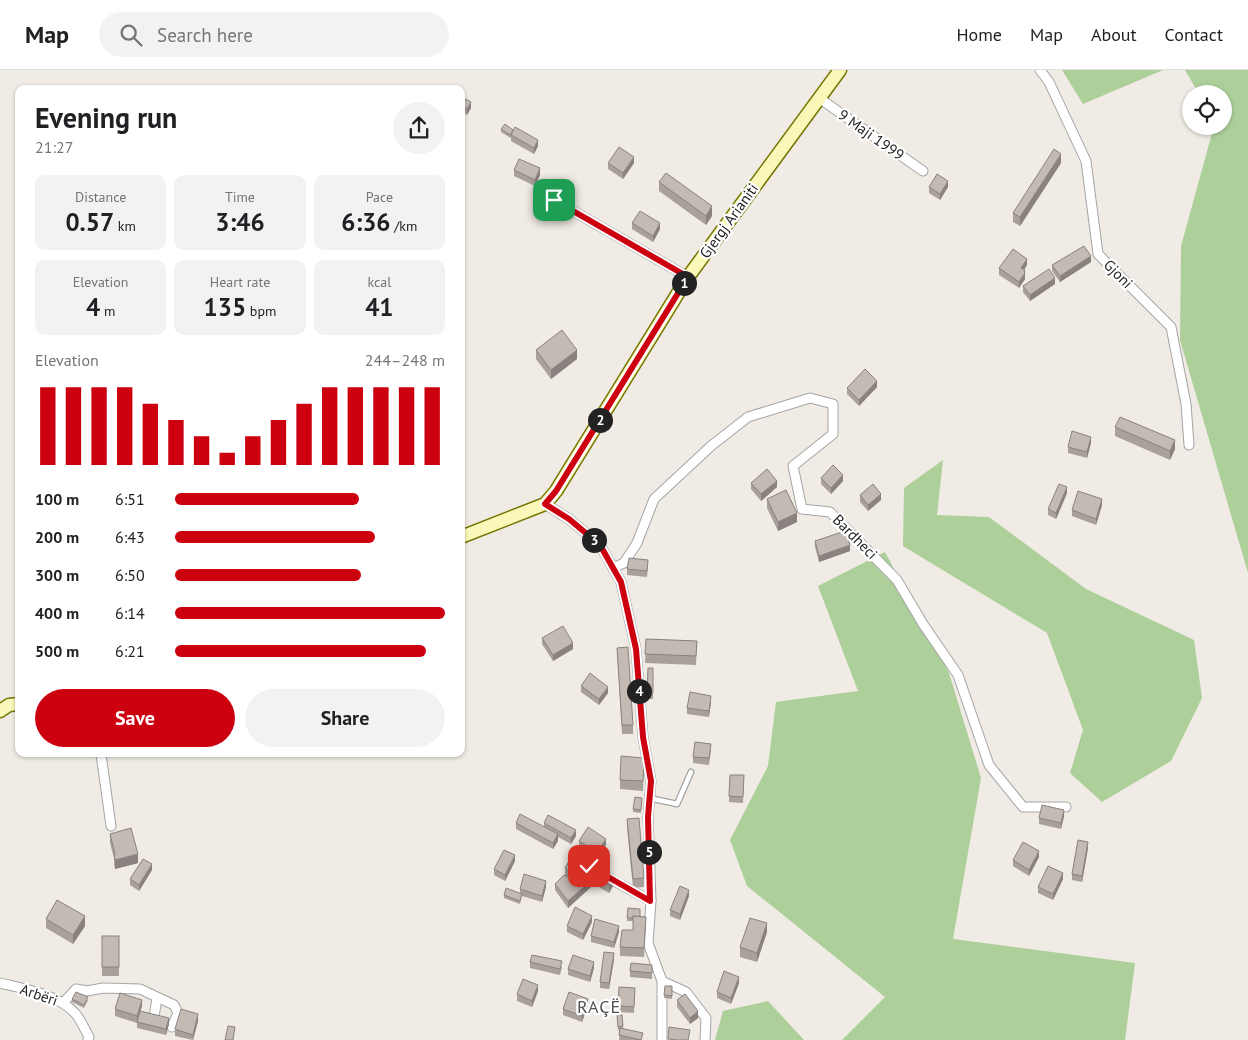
<!DOCTYPE html>
<html lang="en">
<head>
<meta charset="utf-8">
<style>
	body { margin:0; font-family:"PT Sans",sans-serif; background:#f2f2f2; color:#202124; height:100vh; display:flex; flex-direction:column; font-size:19px; white-space:nowrap }
	* { box-sizing:border-box; margin:0 }
	p { font-size:16px; color:#757577 }
	.icon { flex:none; width:28px; height:28px; fill:none; stroke:currentColor; stroke-width:2; stroke-linecap:round; stroke-linejoin:round }
	.map { position:relative; flex:1; overflow:hidden }
	.sheet { position:absolute; left:15px; top:15px; width:450px; height:672px; display:flex; flex-direction:column; background:#fff; border-radius:10px; box-shadow:0 1px 4px #0004 }
	.sheet>* { flex:none }
	.buttons { position:absolute; left:1182px; top:15px; display:grid; gap:10px }
	.buttons a { display:grid; place-items:center; width:50px; height:50px; border-radius:50%; background:#fff; box-shadow:0 1px 4px #0004; font-size:25px }
	.pin { position:absolute; display:grid; place-items:center; width:42px; height:42px; color:#fff; margin:-21px; border-radius:10px; box-shadow:0 2px 8px #0006 }
	.km { position:absolute; width:25px; height:25px; margin:-12px; border-radius:50%; background:#222; color:#fff; font-size:14px; line-height:25px; text-align:center }
	.round { display:grid; place-items:center; flex:none; width:52px; height:52px; border-radius:26px; background:#f2f2f2 }
	.headline { display:flex; align-items:center; justify-content:space-between; height:85px; padding:0 20px }
	h1 { font-size:28px; font-weight:600; line-height:38px }
	.metrics { display:grid; grid-template-columns:repeat(3,1fr); gap:8px; height:85px; padding:5px 20px }
	.metrics div { display:grid; align-content:center; border-radius:10px; background:#f2f2f2; text-align:center }
	.metrics b { font-size:25px; font-weight:600 }
	.metrics small { font-size:14px; font-weight:400 }
	.metrics p { font-size:14px }
	.chart { height:140px; padding:10px 20px }
	.chart p { display:flex; justify-content:space-between }
	.chart svg { width:100%; height:90px; margin-top:5px; stroke:#cd0010; stroke-width:6 }
	.cta { display:flex; gap:10px; margin-top:auto; padding:10px 20px }
	.cta a { flex:1; height:58px; border-radius:30px; background:#cd0010; color:#fff; font-size:20px; font-weight:600; line-height:58px; text-align:center }
	.cta a+a { background:#f2f2f2; color:#202124 }
	ul { padding:0 20px; list-style:none; font-size:16px }
	li { display:grid; grid-template-columns:80px 60px 1fr; align-items:center; height:38px }
	li i { height:12px; border-radius:6px; background:#cd0010 }
	header { display:flex; align-items:center; gap:30px; box-sizing:border-box; height:70px; padding:0 25px; background:#fff; border-bottom:1px solid #e0e0e0 }
	header strong { font-size:24px }
	nav { display:flex; gap:28px; margin-inline-start:auto; font-size:18px }
	.search { width:350px; height:45px; background:#f2f2f2; display:flex; align-items:center; gap:12px; box-sizing:border-box; padding:0 18px; border-radius:28px; color:#757577; font-size:19px }
	.map>svg:first-child { display:block }
</style>
</head>
<body>
<header>
<strong>Map</strong>
<div class="search"><svg class="icon" aria-label="search" viewBox="0 0 24 24"><circle cx="10" cy="10" r="6"/><path d="M15 15l6 6"/></svg>Search here</div>
<nav><a>Home</a><a>Map</a><a>About</a><a>Contact</a></nav>
</header>
<div class="map">
<svg width="1248" height="970" viewBox="0 0 1248 970">
	<rect width="100%" height="100%" fill="#f0ebe4"/>
	<!-- forest -->
	<g fill="#adcf99">
		<path d="M1062,0H1163L1083,34Z"/>
		<path d="M1185,0H1248V503L1180,270L1181,176L1214,56H1224V24H1199Z"/>
		<path d="M943,390L937,445L989,447L1086,519L1194,570L1202,628L1171,691L1102,732L1070,703L1083,660L1047,563L903,476L904,418Z"/>
		<path d="M885,482L949,603L981,708L953,869L1135,893L1125,970H842L885,927L747,816L730,770L768,696L776,632L858,621L818,516Z"/>
		<path d="M768,931L804,970H715L723,941Z"/>
	</g>
	<g fill="none" stroke-linecap="round" stroke-linejoin="round">
		<!-- service casing -->
		<g stroke="#a5a5a5" stroke-width="7">
			<path id="service" d="M649,728L677,734L691,702"/>
		</g>
		<!-- minor casing -->
		<g stroke="#a5a5a5" stroke-width="11">
			<g id="minor">
				<path d="M1040,0L1049,12L1086,91L1098,184L1171,257L1186,334L1189,375"/>
				<path d="M819,28L923,101"/>
				<path d="M554,130L688,207"/>
				<path d="M545,434L569,449L600,475L621,512L636,579L643,667L651,711L648,747L651,831L648,873L662,911V970"/>
				<path d="M613,498L624,493L637,473L654,429L711,376L748,347L810,328L833,334V364L793,396L802,439L830,442L897,510L923,554L958,605L989,695L1023,737H1066"/>
				<path d="M101,684L111,756"/>
				<path d="M605,806L651,831"/>
				<path d="M662,911L686,922L706,948L705,970"/>
				<path d="M0,913C25,919 57,924 75,943C81,950 85,960 89,967L88,970"/>
				<path d="M63,933L76,919L87,921L103,918L140,919L174,935L178,943L172,957"/>
				<path d="M154,947L157,928"/>
			</g>
		</g>
		<!-- secondary casing -->
		<g stroke="#747704" stroke-width="15">
			<g id="secondary">
				<path d="M461,467L545,434L556,421L688,207L840,0"/>
				<path d="M0,641L9,635L19,634"/>
			</g>
		</g>
		<!-- service -->
		<use href="#service" stroke="#fff" stroke-width="4.5"/>
		<!-- minor -->
		<use href="#minor" stroke="#fff" stroke-width="9"/>
		<!-- secondary -->
		<use href="#secondary" stroke="#faf8b8" stroke-width="12"/>
	</g>
	<!-- wall -->
	<g fill="#a9a09b">
		<path d="M461,27L471,38L467,45L461,41Z"/>
		<path d="M501,59L538,76L534,84L511,71V68L501,62Z"/>
		<path d="M608,93H634L623,109L608,99Z"/>
		<path d="M1061,93L1020,156L1013,152V143Z"/>
		<path d="M514,100L540,105L535,116L514,106Z"/>
		<path d="M659,112L712,146L706,155L659,121Z"/>
		<path d="M929,117H948L940,130L929,123Z"/>
		<path d="M632,153L660,159L653,172L632,159Z"/>
		<path d="M1091,192L1060,212L1052,201V195Z"/>
		<path d="M1027,195L1024,200L1025,209L1019,218L999,205V198Z"/>
		<path d="M1055,214L1030,231L1023,222V216Z"/>
		<path d="M536,280L577,289L551,309L536,289Z"/>
		<path d="M877,317L859,336L847,324V318Z"/>
		<path d="M1115,357L1175,379L1170,390L1115,366Z"/>
		<path d="M1091,373L1087,388L1068,383V377Z"/>
		<path d="M821,408L843,411L831,424L821,414Z"/>
		<path d="M751,413L777,417L761,431L751,419Z"/>
		<path d="M1067,423L1056,449L1048,445V439Z"/>
		<path d="M860,425L881,430L868,441L860,432Z"/>
		<path d="M767,429L797,452L778,461L767,438Z"/>
		<path d="M1102,435L1096,455L1072,446V440Z"/>
		<path d="M815,471L850,481L819,492L815,477Z"/>
		<path d="M648,497L647,507L627,505V499Z"/>
		<path d="M542,568L573,579L553,591L542,574Z"/>
		<path d="M646,569L697,571L696,595L645,593Z"/>
		<path d="M617,578L633,655V664H622Z"/>
		<path d="M648,598H653V629H647Z"/>
		<path d="M581,616L608,623L599,635L581,622Z"/>
		<path d="M711,632L709,647L687,644V638Z"/>
		<path d="M711,680L709,695L693,693V687Z"/>
		<path d="M644,697L643,721L620,719V710Z"/>
		<path d="M744,705L743,733L729,732V726Z"/>
		<path d="M642,728L641,743L633,742V739Z"/>
		<path d="M1064,746L1061,759L1039,754V748Z"/>
		<path d="M627,749L644,808V817L633,818L627,758Z"/>
		<path d="M516,753L544,757V753L576,766L571,774L558,767V771L553,779L516,759Z"/>
		<path d="M110,764L138,793L115,799L114,794V788L110,773Z"/>
		<path d="M579,771L606,775L597,789L579,777Z"/>
		<path d="M1088,778L1082,812L1072,810V804Z"/>
		<path d="M574,782L614,814L609,823L592,813V816L568,838L555,820V814L565,805V798Z"/>
		<path d="M1039,787L1029,806L1013,796V790Z"/>
		<path d="M515,791L505,811L494,805V799Z"/>
		<path d="M152,800L139,821L130,815V809Z"/>
		<path d="M1063,809L1053,830L1038,823V817Z"/>
		<path d="M546,817L542,832L522,826L520,834L504,828V825L520,823V819Z"/>
		<path d="M689,826L680,850L670,846V840Z"/>
		<path d="M628,838L640,847L646,856L644,887L620,886V877L633,860V851H627Z"/>
		<path d="M46,849L85,856L73,874L46,858Z"/>
		<path d="M592,852L583,870L567,862V856Z"/>
		<path d="M619,862L614,878L591,872V866Z"/>
		<path d="M767,862L757,892L740,887V877Z"/>
		<rect x="102" y="866" width="17" height="40"/>
		<path d="M614,889L609,919L600,918V912Z"/>
		<path d="M530,892L562,897L560,905L530,898Z"/>
		<path d="M594,898L590,912L568,905V899Z"/>
		<path d="M630,901H652V909L630,907Z"/>
		<path d="M739,913L731,934L717,928V922Z"/>
		<path d="M665,916H672V929L664,928Z"/>
		<path d="M619,917L635,918L634,943L618,942Z"/>
		<path d="M538,921L532,937L517,931V924Z"/>
		<path d="M72,929L88,930L84,938L72,932Z"/>
		<path d="M677,930L698,948L690,954L677,937Z"/>
		<path d="M588,935L582,952L563,945V939Z"/>
		<path d="M142,936L140,941L169,954L166,965L137,958V952L139,946L137,953L115,946V939Z"/>
		<path d="M617,945H622L623,958L642,970H619L620,959L618,960Z"/>
		<path d="M198,951L193,970L175,966V959Z"/>
	</g>
	<!-- shaded-wall -->
	<g fill="#89827e">
		<path d="M471,32V38L467,45V39Z"/>
		<path d="M538,70V76L534,84V78Z"/>
		<path d="M1061,84V93L1020,156V147Z"/>
		<path d="M634,87V93L623,109V103Z"/>
		<path d="M540,98V105L535,116V110Z"/>
		<path d="M948,111V117L940,130V124Z"/>
		<path d="M712,136V146L706,155V146Z"/>
		<path d="M660,153V159L653,172V166Z"/>
		<path d="M1091,186V192L1060,212V206Z"/>
		<path d="M1027,189V195L1021,204V198Z"/>
		<path d="M1025,200V209L1019,218V212Z"/>
		<path d="M1055,208V214L1030,231V225Z"/>
		<path d="M577,280V289L551,309V300Z"/>
		<path d="M877,311V317L859,336V330Z"/>
		<path d="M1091,367V373L1087,388V382Z"/>
		<path d="M1175,370V379L1170,390V381Z"/>
		<path d="M843,405V411L831,424V418Z"/>
		<path d="M777,411V417L761,431V424Z"/>
		<path d="M1067,417V423L1056,449V443Z"/>
		<path d="M881,424V430L868,441V435Z"/>
		<path d="M1102,429V435L1096,455V449Z"/>
		<path d="M797,443V452L778,461V452Z"/>
		<path d="M850,475V481L819,492V486Z"/>
		<path d="M573,573V579L553,591V585Z"/>
		<path d="M608,617V623L599,635V629Z"/>
		<path d="M711,626V632L709,647V641Z"/>
		<path d="M1064,740V746L1061,759V753Z"/>
		<path d="M576,760V766L571,774V768Z"/>
		<path d="M558,764V771L553,779V773Z"/>
		<path d="M606,769V775L597,789V783Z"/>
		<path d="M1088,772V778L1082,812V806Z"/>
		<path d="M1039,781V787L1029,806V800Z"/>
		<path d="M138,784V793L115,799V790Z"/>
		<path d="M515,785V791L505,811V805Z"/>
		<path d="M152,794V800L139,821V815Z"/>
		<path d="M581,797V806L576,815V806Z"/>
		<path d="M1063,803V809L1053,830V824Z"/>
		<path d="M614,805V814L609,823V814Z"/>
		<path d="M592,810V816L568,838V831Z"/>
		<path d="M546,811V817L542,832V826Z"/>
		<path d="M689,820V826L680,850V844Z"/>
		<path d="M85,846V856L73,874V865Z"/>
		<path d="M592,846V852L583,870V864Z"/>
		<path d="M767,853V862L757,892V883Z"/>
		<path d="M619,856V862L614,878V872Z"/>
		<path d="M614,883V889L609,919V913Z"/>
		<path d="M594,892V898L590,912V906Z"/>
		<path d="M739,907V913L731,934V928Z"/>
		<path d="M538,915V921L532,937V931Z"/>
		<path d="M588,929V935L582,952V946Z"/>
		<path d="M142,930V936L137,953V946Z"/>
		<path d="M698,941V948L690,954V948Z"/>
		<path d="M198,944V951L193,970V965Z"/>
		<path d="M169,948V954L166,965V959Z"/>
	</g>
	<!-- building -->
	<g fill="#c4bab4" stroke="#89827e">
		<path d="M461,27L471,32L467,39L461,35Z"/>
		<path d="M505,54L513,60L510,65L501,59Z"/>
		<path d="M515,57L538,70L534,78L511,65Z"/>
		<path d="M619,77L634,87L623,103L608,93Z"/>
		<path d="M1054,79L1061,84L1020,147L1013,143Z"/>
		<path d="M519,89L540,98L535,110L514,100Z"/>
		<path d="M666,103L712,136L706,146L659,112Z"/>
		<path d="M937,104L948,111L940,124L929,117Z"/>
		<path d="M640,141L660,153L653,166L632,153Z"/>
		<path d="M1084,176L1091,186L1060,206L1052,195Z"/>
		<path d="M1013,179L1027,189L1021,198L1025,200L1024,202L1025,203L1019,212L999,198Z"/>
		<path d="M1049,199L1055,208L1030,225L1023,216Z"/>
		<path d="M562,260L577,280L551,300L536,280Z"/>
		<path d="M865,299L877,311L859,330L847,318Z"/>
		<path d="M1120,347L1175,370L1170,381L1115,357Z"/>
		<path d="M1072,361L1091,367L1087,382L1068,377Z"/>
		<path d="M833,395L843,405L831,418L821,408Z"/>
		<path d="M767,399L777,411L761,424L751,413Z"/>
		<path d="M873,414L881,424L868,435L860,425Z"/>
		<path d="M1059,414L1067,417L1056,443L1048,439Z"/>
		<path d="M786,420L797,443L778,452L767,429Z"/>
		<path d="M1078,421L1102,429L1096,449L1072,440Z"/>
		<path d="M845,461L850,475L819,486L815,471Z"/>
		<path d="M629,488L648,490L647,501L627,499Z"/>
		<path d="M563,556L573,573L553,585L542,568Z"/>
		<path d="M646,569L697,571L696,586L645,584Z"/>
		<path d="M628,577L633,655H622L617,578Z"/>
		<path d="M648,598H653V623H647Z"/>
		<path d="M590,603L608,617L599,629L581,616Z"/>
		<path d="M690,622L711,626L709,641L687,638Z"/>
		<path d="M695,672L711,674L709,688L693,687Z"/>
		<path d="M621,686L644,688L643,711L620,710Z"/>
		<path d="M730,705H744L743,727L729,726Z"/>
		<path d="M635,727L642,728L641,740L633,739Z"/>
		<path d="M1042,735L1064,740L1061,753L1039,748Z"/>
		<path d="M520,744L558,764L553,773L516,753Z"/>
		<path d="M548,745L576,760L571,768L544,753Z"/>
		<path d="M639,748L644,808L633,809L627,749Z"/>
		<path d="M588,757L606,769L597,783L579,771Z"/>
		<path d="M131,758L138,784L115,790L114,785L115,784L110,764Z"/>
		<path d="M1078,770L1088,772L1082,806L1072,804Z"/>
		<path d="M1023,772L1039,781L1029,800L1013,790Z"/>
		<path d="M504,780L515,785L505,805L494,799Z"/>
		<path d="M574,782L614,805L609,814L581,797L576,806L565,798Z"/>
		<path d="M143,789L152,794L139,815L130,809Z"/>
		<path d="M1048,796L1063,803L1053,824L1038,817Z"/>
		<path d="M583,803L592,810L568,831L555,814L564,805L576,811Z"/>
		<path d="M524,804L546,811L542,826L520,819Z"/>
		<path d="M680,816L689,820L680,844L670,840Z"/>
		<path d="M506,818L522,824L520,831L504,825Z"/>
		<path d="M57,830L85,846L73,865L46,849Z"/>
		<path d="M575,837L592,846L583,864L567,856Z"/>
		<path d="M628,838L640,839V847L633,846V848H627Z"/>
		<path d="M633,846L646,847L644,878L620,877L622,860H633Z"/>
		<path d="M750,848L767,853L757,883L740,877Z"/>
		<path d="M595,849L619,856L614,872L591,866Z"/>
		<rect x="102" y="866" width="17" height="31"/>
		<path d="M604,882L614,883L609,913L600,912Z"/>
		<path d="M532,885L562,891L560,899L530,892Z"/>
		<path d="M573,885L594,892L590,906L568,899Z"/>
		<path d="M631,893L652,895V903L630,901Z"/>
		<path d="M724,901L739,907L731,928L717,922Z"/>
		<path d="M523,909L538,915L532,931L517,924Z"/>
		<path d="M665,916H672V926L664,925Z"/>
		<path d="M619,917L635,918L634,937L618,936Z"/>
		<path d="M76,922L88,927L84,935L72,929Z"/>
		<path d="M569,922L588,929L582,946L563,939Z"/>
		<path d="M120,923L142,930L137,946L115,939Z"/>
		<path d="M685,924L698,941L690,948L677,930Z"/>
		<path d="M181,939L198,944L193,965L175,959Z"/>
		<path d="M140,941L169,948L166,959L137,952Z"/>
		<path d="M617,945H622L623,956L618,957Z"/>
		<path d="M228,956L235,957L233,970H225Z"/>
		<path d="M669,957L690,960L688,970H677L668,969Z"/>
		<path d="M620,958L643,963L641,970L619,965Z"/>
	</g>
	<g fill="none" stroke-linecap="round" stroke-linejoin="round">
		<!-- route casing -->
		<g stroke="#fff" stroke-width="10">
			<path id="route" d="M554,130L688,207L556,421L545,434L569,449L600,475L621,512L636,579L643,667L651,711L648,747L650,831L589,796"/>
		</g>
		<!-- route -->
		<use href="#route" stroke="#cd0010" stroke-width="6"/>
	</g>
	<g text-anchor="middle" stroke-width="4.5" stroke-linejoin="round" paint-order="stroke">
		<!-- street labels -->
		<g font-size="15" fill="#1e1e1e" stroke="#fff">
			<text transform="translate(871 65) rotate(35)" y="5">9 Maji 1999</text>
			<text transform="translate(729 151) rotate(-54)" y="5">Gjergj Arianiti</text>
			<text transform="translate(1118 204) rotate(45)" y="5">Gjoni</text>
			<text transform="translate(855 467) rotate(45)" y="5">Bardheci</text>
			<text transform="translate(39 925) rotate(19)" y="5">Arbëri</text>
		</g>
		<!-- quarter labels -->
		<g font-size="18" letter-spacing="1" fill="#515151" stroke="#fff">
			<text x="599" y="943">RAÇË</text>
		</g>
	</g>
</svg>
<div class="buttons">
<a><svg class="icon" aria-label="locate" viewBox="0 0 24 24"><circle cx="12" cy="12" r="6"/><path d="M12 2v4M12 18v4M2 12h4M18 12h4"/></svg></a>
</div>
<div class="pin" style="left:554px;top:130px;background:#1e9e55"><svg class="icon" aria-label="arrive" viewBox="0 0 24 24"><path d="M6 21V4h12l-3 4 3 4H6"/></svg></div>
<div class="pin" style="left:589px;top:796px;background:#d93025"><svg class="icon" aria-label="check" viewBox="0 0 24 24"><path d="M5 12l5 5 9-10"/></svg></div>
<b class="km" style="left:684px;top:213px">1</b>
<b class="km" style="left:600px;top:350px">2</b>
<b class="km" style="left:594px;top:470px">3</b>
<b class="km" style="left:639px;top:621px">4</b>
<b class="km" style="left:649px;top:782px">5</b>
<section class="sheet">
<div class="headline"><div><h1>Evening run</h1><p>21:27</p></div><a class="round"><svg class="icon" aria-label="share" viewBox="0 0 24 24"><path d="M12 15V3M7 8l5-5 5 5M5 13v7h14v-7"/></svg></a></div>
<div class="metrics">
<div><p>Distance</p><b>0.57<small> km</small></b></div>
<div><p>Time</p><b>3:46</b></div>
<div><p>Pace</p><b>6:36<small> /km</small></b></div>
</div>
<div class="metrics">
<div><p>Elevation</p><b>4<small> m</small></b></div>
<div><p>Heart rate</p><b>135<small> bpm</small></b></div>
<div><p>kcal</p><b>41</b></div>
</div>
<div class="chart"><p><span>Elevation</span>244–248 m</p>
<svg viewBox="0 0 160 44" preserveAspectRatio="none"><path d="M5 44V6M15 44V6M25 44V6M35 44V6M45 44V14M55 44V22M65 44V30M75 44V38M85 44V30M95 44V22M105 44V14M115 44V6M125 44V6M135 44V6M145 44V6M155 44V6"/></svg>
</div>
<ul>
<li><b>100 m</b>6:51<i style="width:68%"></i></li>
<li><b>200 m</b>6:43<i style="width:74%"></i></li>
<li><b>300 m</b>6:50<i style="width:69%"></i></li>
<li><b>400 m</b>6:14<i style="width:100%"></i></li>
<li><b>500 m</b>6:21<i style="width:93%"></i></li>
</ul>
<div class="cta"><a>Save</a><a>Share</a></div>
</section>
</div>
</body>
</html>
